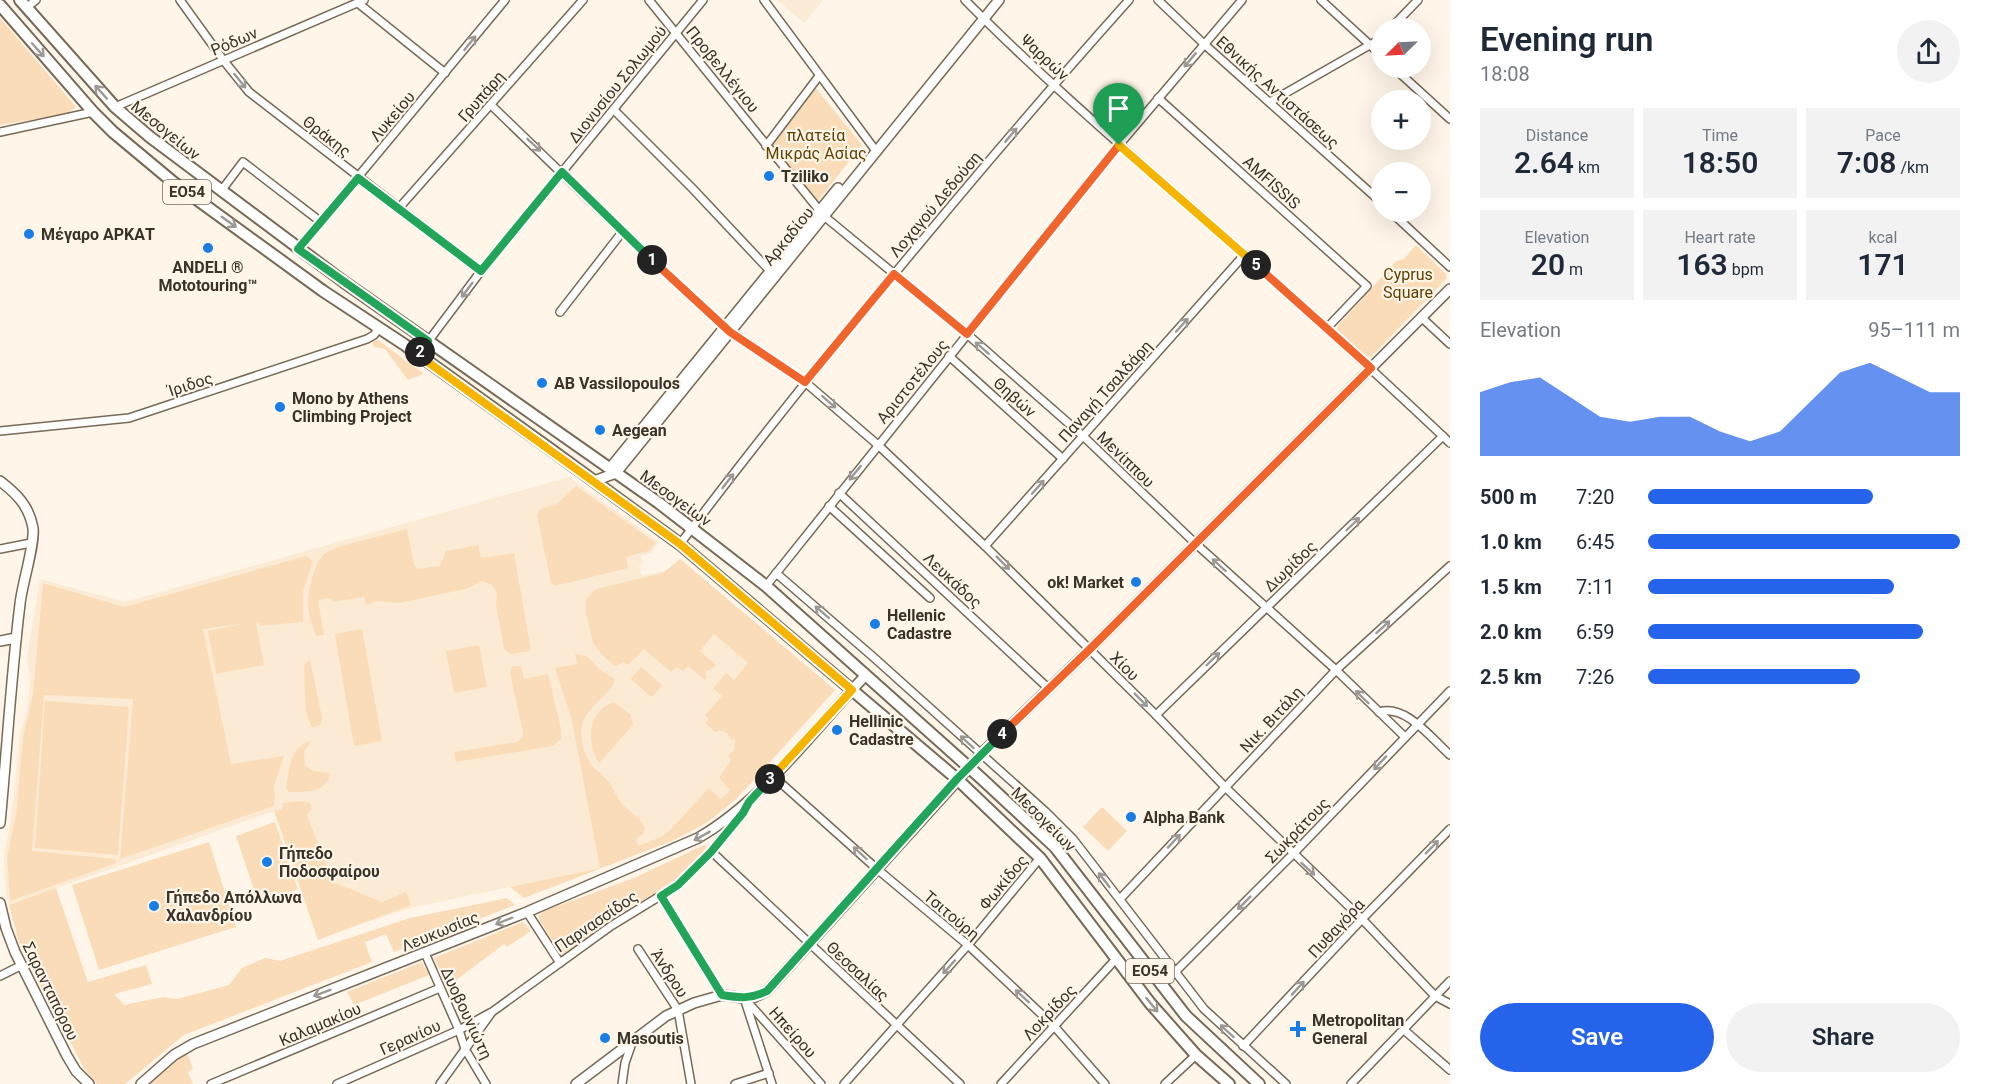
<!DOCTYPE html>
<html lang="en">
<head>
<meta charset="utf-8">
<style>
	body { margin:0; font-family:Roboto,sans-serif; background:#f2f2f3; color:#1f2937; height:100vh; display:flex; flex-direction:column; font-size:22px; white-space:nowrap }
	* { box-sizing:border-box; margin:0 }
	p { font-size:20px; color:#747a83 }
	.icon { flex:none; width:33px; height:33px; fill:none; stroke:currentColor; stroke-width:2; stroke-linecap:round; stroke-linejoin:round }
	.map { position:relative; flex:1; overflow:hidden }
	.panel { display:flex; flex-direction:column; background:#fff; width:540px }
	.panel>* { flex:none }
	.needle { width:39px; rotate:246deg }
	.tools { position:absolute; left:1371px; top:18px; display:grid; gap:12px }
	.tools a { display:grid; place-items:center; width:60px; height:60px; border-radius:50%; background:#fff; box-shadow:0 6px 24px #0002; font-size:30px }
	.pin { position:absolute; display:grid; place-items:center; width:51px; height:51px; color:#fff; margin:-62px -26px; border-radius:50% 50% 50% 0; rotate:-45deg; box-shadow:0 0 6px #0007 }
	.pin .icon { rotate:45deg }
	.km { position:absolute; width:30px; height:30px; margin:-15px; border-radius:50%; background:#222; color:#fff; font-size:16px; line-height:30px; text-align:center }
	.round { display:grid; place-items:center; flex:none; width:63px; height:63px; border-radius:32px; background:#f2f2f3 }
	.summary { display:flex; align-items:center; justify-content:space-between; height:102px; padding:0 30px }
	h1 { font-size:33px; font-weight:600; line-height:45px }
	.figures { display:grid; grid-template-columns:repeat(3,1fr); gap:9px; height:102px; padding:6px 30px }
	.figures div { display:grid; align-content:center; border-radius:0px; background:#f2f2f3; text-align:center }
	.figures b { font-size:30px; font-weight:600 }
	.figures small { font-size:16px; font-weight:400 }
	.figures p { font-size:16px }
	.chart { height:168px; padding:12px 30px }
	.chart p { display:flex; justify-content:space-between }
	.chart svg { width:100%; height:108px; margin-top:6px; fill:#2563eb; opacity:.7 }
	.action { display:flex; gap:12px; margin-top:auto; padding:12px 30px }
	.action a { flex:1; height:69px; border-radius:36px; background:#2563eb; color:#fff; font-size:24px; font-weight:600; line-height:69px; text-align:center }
	.action a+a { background:#f2f2f3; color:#1f2937 }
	ul { padding:0 30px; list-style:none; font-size:20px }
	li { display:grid; grid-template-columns:96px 72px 1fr; align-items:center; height:45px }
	li i { height:15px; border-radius:8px; background:#2563eb }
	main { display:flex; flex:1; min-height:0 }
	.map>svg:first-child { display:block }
</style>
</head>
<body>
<main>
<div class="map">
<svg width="1450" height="1084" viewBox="0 0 1450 1084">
	<rect width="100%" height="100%" fill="#fff5e8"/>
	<!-- built -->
	<g fill="#fcebd4">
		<path d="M777,0H823L804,23Z"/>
		<path d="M569,477L659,542L651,553L641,556L643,565L639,566L642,576L680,567L684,562L835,690L752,783L720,813L691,832L674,840L600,868L415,907L319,937L274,811L9,905L6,894L4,856L12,814L20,735L28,708L30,682L27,657L40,579L125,602Z"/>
	</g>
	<!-- green -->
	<g fill="#faddb8">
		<path d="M0,18L76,107L67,114L0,125Z"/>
		<path d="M815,87L862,145L817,202L770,146Z"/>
		<path d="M1416,245L1446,274L1447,278L1372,356L1367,357L1337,331V327L1396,261L1404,259Z"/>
		<path d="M378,340L424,374L408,380L385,349L374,347L372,341Z"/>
		<path d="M576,486L656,543L649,551L626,557L628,568L555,586L551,583L537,516L539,510L558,503Z"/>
		<path d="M407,529L414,565L417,569L440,566L446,551L478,545L481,558L514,553L531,651L510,654L504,649L496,605L497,593L492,585L482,581L466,589L399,603L378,601L366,605L364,597L332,602L331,598L318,600L324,635L316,636C314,627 309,618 308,608C307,596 313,567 321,558C326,551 334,549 341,546Z"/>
		<path d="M306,556L313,561L303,592V622L260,626L259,622H256L264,665L216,674L208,631L242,624L203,629L231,764L284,756L274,786L275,796L274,806L120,859L133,699L44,695L32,851L115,859L116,863L10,901L7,857L16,815L23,737L33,694L43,583L124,607Z"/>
		<path d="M680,559L835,690L736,799L706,823L674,840L524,898L510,887L600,868L572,721L555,668L577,664L575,654C593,655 591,663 603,672C608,676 611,674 615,680C609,697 586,707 582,725C579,741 585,758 595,769C600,773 605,777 609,782C614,789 617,799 624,806C632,814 642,817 645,829L643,834L636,839L638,846L661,837L670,830L709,788L721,799L730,790L719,778L731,760L728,755L734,750L735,739L731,740C728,732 722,729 715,732L705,723L709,719L705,715L722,696L713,688L726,673L734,680L748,663L714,634L700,651L716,665L712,669L706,671V675L707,677L705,680L688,666L683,671L677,667L671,672L644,649L628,665L624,662L615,666L605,658L593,643L586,613V599L596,589L663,573Z"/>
		<path d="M362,629L382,741L354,746L335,634Z"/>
		<path d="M479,645L487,687L454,693L446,651Z"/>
		<path d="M310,659L322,718L321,724L313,728C303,717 305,681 304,665Z"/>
		<path d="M514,666H521L524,679L548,674L561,729V739L553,746L456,762L454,752L517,742L522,738L523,733L510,673L511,668Z"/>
		<path d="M641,667L661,684L662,686L653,696L651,697L632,680L631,678Z"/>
		<path d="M45,701L129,707L118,855L35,848Z"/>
		<path d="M614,702L631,715L633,725L599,763C586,742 587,711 614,702Z"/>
		<path d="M311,740L304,752L305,765C317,776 320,769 330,774C326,793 305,792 289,792L286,788C290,767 289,749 311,740Z"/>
		<path d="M301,801L310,803L312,809L307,815L333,882L382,902L406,892L411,905L318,940L274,811L282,809L283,803Z"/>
		<path d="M1102,807L1127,831L1108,851L1083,827Z"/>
		<path d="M275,822L298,889L258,902L236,836Z"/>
		<path d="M209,842L236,927L99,970L72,885Z"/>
		<path d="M704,845L707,846L706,851L669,886L629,907L562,956L539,919V915L544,911L634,878Z"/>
		<path d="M56,888L88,982L146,965L152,984L114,994L124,1005L163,997L177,999L229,985L242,968L265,958L280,961L410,918L507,898L515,905L394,952L386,934L365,942L372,962L184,1035L125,1084H97L85,1070L20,946L9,905Z"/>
		<path d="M523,922L531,931L507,947L504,944L447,987L434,958Z"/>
		<path d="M422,962L429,975L354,1005L347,992Z"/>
		<path d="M187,1053L193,1068L188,1073L193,1084H149L179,1056Z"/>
	</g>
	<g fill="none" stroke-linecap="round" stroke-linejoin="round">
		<!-- minor casing -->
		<g stroke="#786956" stroke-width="10">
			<g id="minor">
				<path d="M180,0L224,61L249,92L481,271"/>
				<path d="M649,0L824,216L967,334L1083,436L1195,543L1336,670L1405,737"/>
				<path d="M764,0L876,151"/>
				<path d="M965,0C1054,90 1151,171 1245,255C1314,317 1383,379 1450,443"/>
				<path d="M1158,0L1204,44L1382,203"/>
				<path d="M1321,0L1382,56"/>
				<path d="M358,3L445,73"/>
				<path d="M27,7L36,0"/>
				<path d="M1391,28L1418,0"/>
				<path d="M1394,68L1450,119"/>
				<path d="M1158,98L1367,286L1326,329"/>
				<path d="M1270,102L1382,38"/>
				<path d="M491,105L641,250L724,327L805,382L878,445L985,546L1156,715L1225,787L1362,919L1435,996L1450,1004"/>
				<path d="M115,107L364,0"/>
				<path d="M614,110L693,189L771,272"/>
				<path d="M0,132L93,112"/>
				<path d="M766,146L819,76"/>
				<path d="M221,191L243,162L321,222"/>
				<path d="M399,208L583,0"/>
				<path d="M1391,212L1450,267"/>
				<path d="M298,249L505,0"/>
				<path d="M560,312L623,231"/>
				<path d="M1421,317L1450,344"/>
				<path d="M418,355L481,271L703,0"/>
				<path d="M949,356L1063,459"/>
				<path d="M0,431L129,418L367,339L374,335L379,328"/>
				<path d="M839,493L1048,688"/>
				<path d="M829,506L930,598"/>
				<path d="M680,544C760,437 844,334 930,231C995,153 1061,76 1129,0"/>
				<path d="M985,546L1245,254"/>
				<path d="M0,549L31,543"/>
				<path d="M776,573L871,655L1046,812L1073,839L1204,1009L1286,1084"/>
				<path d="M766,586L1119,145L1242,0"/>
				<path d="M1379,712C1406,704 1431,738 1450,755"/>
				<path d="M1156,715L1443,436"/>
				<path d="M773,776L877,869L968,945L1054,1026L1105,1084"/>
				<path d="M712,852L960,1084"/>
				<path d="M661,896L722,995"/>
				<path d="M1120,899L1336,670L1450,566"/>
				<path d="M527,912L560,963"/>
				<path d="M638,949L678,1010L691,1084"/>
				<path d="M425,953L459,1030L465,1049L486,1084"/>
				<path d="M0,976L22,965"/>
				<path d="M1161,986L1293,854L1450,691"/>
				<path d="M744,998L821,1084"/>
				<path d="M745,1001L772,1084"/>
				<path d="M1404,1030L1450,1070"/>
				<path d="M1243,1046L1362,919L1450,829"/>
				<path d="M211,1084L440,988"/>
				<path d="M337,1084L459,1030L490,1013"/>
				<path d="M440,1084L492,1012L611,926L678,885L712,852L743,813L749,802"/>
				<path d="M622,1084L625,1063L633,1040"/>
				<path d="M735,1084L769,1073"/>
				<path d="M844,1084L968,945L1040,858"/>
				<path d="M1001,1084L1116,959"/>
				<path d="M1165,1084L1196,1055"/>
				<path d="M1351,1084L1450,981"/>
			</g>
		</g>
		<!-- tertiary casing -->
		<g stroke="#786956" stroke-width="12">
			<g id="tertiary">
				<path d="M610,468L838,188"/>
				<path d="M0,481C17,494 29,506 33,528C35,545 22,584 20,604C11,677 7,750 0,823"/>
				<path d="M594,481L616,473L999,0"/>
				<path d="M0,641L16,638"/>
				<path d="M0,903L6,928L15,952L67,1056L76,1071L89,1084"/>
				<path d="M141,1084L174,1055L193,1044L527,912L698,838C764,800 813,730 866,675"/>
				<path d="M576,1084L666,1016L694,1003L722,995L744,998L755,997L767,991L985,750L1090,649L1450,289"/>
			</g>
		</g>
		<!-- primary casing -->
		<g stroke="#786956" stroke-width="14">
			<g id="primary">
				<path d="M20,0L115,107L150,137L344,282L659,503L766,586L982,779L1055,847L1186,1016L1259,1084"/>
				<path d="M0,5L93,112L113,132L173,182L323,291L405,345L550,449L680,544L957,779L1040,858L1150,1003L1196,1055L1229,1084"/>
			</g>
		</g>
		<!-- minor -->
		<use href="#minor" stroke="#fff" stroke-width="7"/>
		<!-- tertiary -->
		<use href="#tertiary" stroke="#fff" stroke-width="9"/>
		<!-- primary -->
		<use href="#primary" stroke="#fff" stroke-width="10"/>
	</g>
	<!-- one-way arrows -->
	<defs><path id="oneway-shaft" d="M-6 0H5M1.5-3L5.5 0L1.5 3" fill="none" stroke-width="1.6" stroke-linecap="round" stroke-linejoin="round" transform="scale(1.5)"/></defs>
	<g stroke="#9c9894">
		<use href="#oneway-shaft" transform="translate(470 43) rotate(-51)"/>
		<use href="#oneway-shaft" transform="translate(38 50) rotate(48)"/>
		<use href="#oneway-shaft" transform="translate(1190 60) rotate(130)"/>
		<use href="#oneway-shaft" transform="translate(240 81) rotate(51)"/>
		<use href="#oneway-shaft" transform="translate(101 92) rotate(-132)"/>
		<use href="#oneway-shaft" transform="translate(1011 135) rotate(-50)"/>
		<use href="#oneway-shaft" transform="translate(534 145) rotate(43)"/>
		<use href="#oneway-shaft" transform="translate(229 222) rotate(36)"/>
		<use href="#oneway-shaft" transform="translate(467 290) rotate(127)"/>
		<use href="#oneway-shaft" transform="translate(1182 325) rotate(-48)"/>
		<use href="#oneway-shaft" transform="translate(982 348) rotate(-139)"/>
		<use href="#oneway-shaft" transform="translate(829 402) rotate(41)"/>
		<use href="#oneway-shaft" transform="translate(855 473) rotate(129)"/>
		<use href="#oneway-shaft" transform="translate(728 481) rotate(-52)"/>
		<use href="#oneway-shaft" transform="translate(1038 487) rotate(-48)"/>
		<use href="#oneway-shaft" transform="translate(1353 524) rotate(-44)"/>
		<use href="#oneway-shaft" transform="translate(1003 563) rotate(45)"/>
		<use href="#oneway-shaft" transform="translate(1219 565) rotate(-138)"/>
		<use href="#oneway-shaft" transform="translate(822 612) rotate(-139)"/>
		<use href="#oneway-shaft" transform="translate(1383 627) rotate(-42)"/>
		<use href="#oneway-shaft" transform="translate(1213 659) rotate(-44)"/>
		<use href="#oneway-shaft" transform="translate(1362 697) rotate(-136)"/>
		<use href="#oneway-shaft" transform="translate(1141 700) rotate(45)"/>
		<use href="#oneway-shaft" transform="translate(967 742) rotate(-138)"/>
		<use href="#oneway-shaft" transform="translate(1380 763) rotate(133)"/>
		<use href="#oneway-shaft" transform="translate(702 836) rotate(151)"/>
		<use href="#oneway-shaft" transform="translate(1174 841) rotate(-47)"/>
		<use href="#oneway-shaft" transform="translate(1432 847) rotate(-46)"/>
		<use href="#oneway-shaft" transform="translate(860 853) rotate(-138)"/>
		<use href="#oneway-shaft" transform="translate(1308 869) rotate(43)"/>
		<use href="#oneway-shaft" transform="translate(1104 880) rotate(-128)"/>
		<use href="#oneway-shaft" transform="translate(1244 903) rotate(135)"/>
		<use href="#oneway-shaft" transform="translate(504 921) rotate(158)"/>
		<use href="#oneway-shaft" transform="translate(949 967) rotate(132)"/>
		<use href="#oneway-shaft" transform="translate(1298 988) rotate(-47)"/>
		<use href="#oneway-shaft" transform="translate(322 993) rotate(159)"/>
		<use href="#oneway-shaft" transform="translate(1022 996) rotate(-137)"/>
		<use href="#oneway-shaft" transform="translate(1152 1005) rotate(51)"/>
		<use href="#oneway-shaft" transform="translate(1227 1031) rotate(-138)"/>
	</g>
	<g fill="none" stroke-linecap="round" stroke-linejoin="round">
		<!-- split-1 casing -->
		<g stroke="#fff" stroke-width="12">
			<path id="split-1" d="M652,260L730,332L805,382L894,274L967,334L1119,145"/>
		</g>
		<!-- split-2 casing -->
		<g stroke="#fff" stroke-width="12">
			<path id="split-2" d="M420,352L428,341L298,249L358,178L481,271L562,172L652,260"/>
		</g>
		<!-- split-3 casing -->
		<g stroke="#fff" stroke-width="12">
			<path id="split-3" d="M420,352L418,355L680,544L852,690L770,779"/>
		</g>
		<!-- split-4 casing -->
		<g stroke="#fff" stroke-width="12">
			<path id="split-4" d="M770,779L749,802L743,813L711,852L678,885L661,896L722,995C740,998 751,999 767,991L957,779L1002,734"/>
		</g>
		<!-- split-5 casing -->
		<g stroke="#fff" stroke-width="12">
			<path id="split-5" d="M1002,734L1090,649L1371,368L1256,265"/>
		</g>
		<!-- split-6 casing -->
		<g stroke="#fff" stroke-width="12">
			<path id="split-6" d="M1119,145L1256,265"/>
		</g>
		<!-- split-1 -->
		<use href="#split-1" stroke="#f0652b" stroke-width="8"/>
		<!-- split-2 -->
		<use href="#split-2" stroke="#22a559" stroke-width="8"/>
		<!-- split-3 -->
		<use href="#split-3" stroke="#f5b400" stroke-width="8"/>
		<!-- split-4 -->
		<use href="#split-4" stroke="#22a559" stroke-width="8"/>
		<!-- split-5 -->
		<use href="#split-5" stroke="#f0652b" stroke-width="8"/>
		<!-- split-6 -->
		<use href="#split-6" stroke="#f5b400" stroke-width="8"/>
	</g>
	<!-- markers -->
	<g fill="#197de6" stroke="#fff5e8" stroke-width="2">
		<circle cx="769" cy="176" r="6"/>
		<circle cx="29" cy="234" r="6"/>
		<circle cx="208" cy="248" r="6"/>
		<circle cx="542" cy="383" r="6"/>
		<circle cx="280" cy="407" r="6"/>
		<circle cx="600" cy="430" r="6"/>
		<circle cx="1136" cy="582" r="6"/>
		<circle cx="875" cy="624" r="6"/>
		<circle cx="837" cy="730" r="6"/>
		<circle cx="1131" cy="817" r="6"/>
		<circle cx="267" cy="862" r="6"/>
		<circle cx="154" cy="906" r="6"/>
		<path d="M1295 1020h6v6h6v6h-6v6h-6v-6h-6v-6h6z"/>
		<circle cx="605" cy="1038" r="6"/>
	</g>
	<g text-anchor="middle" stroke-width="4.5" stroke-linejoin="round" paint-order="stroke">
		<!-- shield labels -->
		<g fill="#fff5e8" stroke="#746c62" stroke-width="1.5">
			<rect x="163" y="180" width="48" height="24" rx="4.5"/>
			<rect x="1126" y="959" width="48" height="24" rx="4.5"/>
		</g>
		<g font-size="15" font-weight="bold" fill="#383229">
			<text x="187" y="197">ΕΟ54</text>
			<text x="1150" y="976">ΕΟ54</text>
		</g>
		<!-- street labels -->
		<g font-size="16" fill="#383229" stroke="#fff5e8">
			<text transform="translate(234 41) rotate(-23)" y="6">Ρόδων</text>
			<text transform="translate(1045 57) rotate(43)" y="6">Ψαρρών</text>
			<text transform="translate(723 69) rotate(51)" y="6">Προβελλέγιου</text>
			<text transform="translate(617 84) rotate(-51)" y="6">Διονυσίου Σολωμού</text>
			<text transform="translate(1278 92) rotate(42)" y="6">Εθνικής Αντιστάσεως</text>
			<text transform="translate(481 96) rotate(-49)" y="6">Γρυπάρη</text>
			<text transform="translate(392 116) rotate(-50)" y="6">Λυκείου</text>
			<text transform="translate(166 130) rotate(39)" y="6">Μεσογείων</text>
			<text transform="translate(327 136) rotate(38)" y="6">Θράκης</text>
			<text transform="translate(1272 182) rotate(42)" y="6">AMFISSIS</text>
			<text transform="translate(935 204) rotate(-50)" y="6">Λοχαγού Δεδούση</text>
			<text transform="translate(788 236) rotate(-51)" y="6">Αρκαδίου</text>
			<text transform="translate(912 381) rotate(-51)" y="6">Αριστοτέλους</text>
			<text transform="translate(190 384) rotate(-18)" y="6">Ίριδος</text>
			<text transform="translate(1105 391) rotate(-48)" y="6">Παναγή Τσαλδάρη</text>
			<text transform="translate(1015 397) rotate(42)" y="6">Θηβών</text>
			<text transform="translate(1126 459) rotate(44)" y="6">Μενίππου</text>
			<text transform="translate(676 498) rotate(36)" y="6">Μεσογείων</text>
			<text transform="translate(1290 566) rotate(-44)" y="6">Δωρίδος</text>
			<text transform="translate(953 580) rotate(43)" y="6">Λευκάδος</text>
			<text transform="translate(1125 666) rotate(45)" y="6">Χίου</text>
			<text transform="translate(1271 719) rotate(-47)" y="6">Νικ. Βιτάλη</text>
			<text transform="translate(1044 819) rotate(45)" y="6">Μεσογείων</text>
			<text transform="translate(1297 830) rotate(-46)" y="6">Σωκράτους</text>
			<text transform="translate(1003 882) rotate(-50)" y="6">Φωκίδος</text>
			<text transform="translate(952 915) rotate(40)" y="6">Τσιτούρη</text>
			<text transform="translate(596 921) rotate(-34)" y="6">Παρνασσίδος</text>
			<text transform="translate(1336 928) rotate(-47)" y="6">Πυθαγόρα</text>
			<text transform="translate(440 931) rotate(-22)" y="6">Λευκωσίας</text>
			<text transform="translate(858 971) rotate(43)" y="6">Θεσσαλίας</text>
			<text transform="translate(670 973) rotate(57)" y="6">Άνδρου</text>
			<text transform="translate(51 991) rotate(64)" y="6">Σαρανταπόρου</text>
			<text transform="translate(1049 1012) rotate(-47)" y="6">Λοκρίδος</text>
			<text transform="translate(467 1013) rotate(65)" y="6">Δυοβουνιώτη</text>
			<text transform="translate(320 1024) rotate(-23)" y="6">Καλαμακίου</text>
			<text transform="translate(793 1032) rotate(48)" y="6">Ηπείρου</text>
			<text transform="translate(410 1037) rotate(-24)" y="6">Γερανίου</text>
		</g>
		<!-- park labels -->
		<g font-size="16" fill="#613f00" stroke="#fff5e8">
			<text x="816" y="141">πλατεία<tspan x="816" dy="18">Μικράς Ασίας</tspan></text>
			<text x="1408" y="280">Cyprus<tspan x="1408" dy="18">Square</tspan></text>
		</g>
		<!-- poi labels -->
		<g font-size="16" font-weight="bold" fill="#383229" stroke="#fff5e8" text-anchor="start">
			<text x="781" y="182">Tziliko</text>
			<text x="41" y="240">Μέγαρο ΑΡΚΑΤ</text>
			<text x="208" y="273" text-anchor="middle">ANDELI ®<tspan x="208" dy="18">Mototouring™</tspan></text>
			<text x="554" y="389">AB Vassilopoulos</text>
			<text x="292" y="404">Mono by Athens<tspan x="292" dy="18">Climbing Project</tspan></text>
			<text x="612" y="436">Aegean</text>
			<text x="1124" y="588" text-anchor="end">ok! Market</text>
			<text x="887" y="621">Hellenic<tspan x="887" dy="18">Cadastre</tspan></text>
			<text x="849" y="727">Hellinic<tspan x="849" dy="18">Cadastre</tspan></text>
			<text x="1143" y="823">Alpha Bank</text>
			<text x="279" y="859">Γήπεδο<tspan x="279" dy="18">Ποδοσφαίρου</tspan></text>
			<text x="166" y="903">Γήπεδο Απόλλωνα<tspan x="166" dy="18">Χαλανδρίου</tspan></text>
			<text x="1312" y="1026">Metropolitan<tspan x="1312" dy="18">General</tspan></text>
			<text x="617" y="1044">Masoutis</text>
		</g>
	</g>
</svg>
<div class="tools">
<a><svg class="needle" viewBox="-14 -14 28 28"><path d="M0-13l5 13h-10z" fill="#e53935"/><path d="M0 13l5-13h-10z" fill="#747a83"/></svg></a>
<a>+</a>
<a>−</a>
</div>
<div class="pin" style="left:1119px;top:145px;background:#1e9e55"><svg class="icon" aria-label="arrive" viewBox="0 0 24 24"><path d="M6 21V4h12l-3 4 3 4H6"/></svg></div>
<b class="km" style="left:652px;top:260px">1</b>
<b class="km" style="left:420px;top:352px">2</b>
<b class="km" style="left:770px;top:779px">3</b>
<b class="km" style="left:1002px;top:734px">4</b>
<b class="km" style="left:1256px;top:265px">5</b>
</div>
<section class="panel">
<div class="summary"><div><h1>Evening run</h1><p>18:08</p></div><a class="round"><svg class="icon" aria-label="share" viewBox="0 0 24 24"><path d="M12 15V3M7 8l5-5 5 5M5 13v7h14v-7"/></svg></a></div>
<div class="figures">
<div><p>Distance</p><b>2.64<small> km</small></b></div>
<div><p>Time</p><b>18:50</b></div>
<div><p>Pace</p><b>7:08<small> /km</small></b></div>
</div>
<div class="figures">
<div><p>Elevation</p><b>20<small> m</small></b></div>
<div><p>Heart rate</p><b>163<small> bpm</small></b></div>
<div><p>kcal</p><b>171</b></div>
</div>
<div class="chart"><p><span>Elevation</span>95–111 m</p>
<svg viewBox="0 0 160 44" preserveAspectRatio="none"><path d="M0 44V18L10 14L20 12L30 20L40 28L50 30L60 28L70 28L80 34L90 38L100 34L110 22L120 10L130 6L140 12L150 18L160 18V44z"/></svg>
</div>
<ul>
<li><b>500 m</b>7:20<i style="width:72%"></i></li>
<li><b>1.0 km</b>6:45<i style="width:100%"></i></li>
<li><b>1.5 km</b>7:11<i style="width:79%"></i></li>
<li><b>2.0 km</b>6:59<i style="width:88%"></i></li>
<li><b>2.5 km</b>7:26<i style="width:68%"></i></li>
</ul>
<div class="action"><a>Save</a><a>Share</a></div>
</section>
</main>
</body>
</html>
